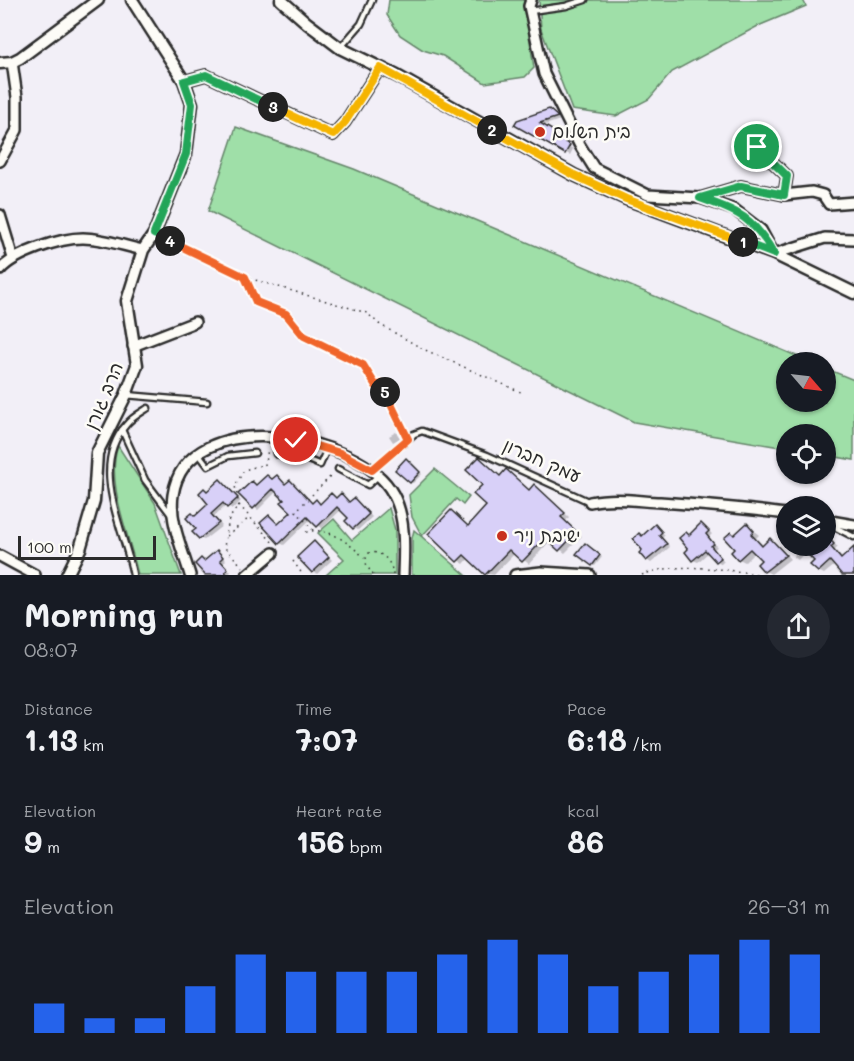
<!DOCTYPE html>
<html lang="en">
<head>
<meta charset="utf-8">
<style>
	body { margin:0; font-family:Mali,"Playpen Sans Hebrew",sans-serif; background:#242831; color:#f1f3f6; height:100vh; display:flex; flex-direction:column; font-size:22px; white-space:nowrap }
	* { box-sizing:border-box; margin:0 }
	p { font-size:20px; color:#9ea1a6 }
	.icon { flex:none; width:33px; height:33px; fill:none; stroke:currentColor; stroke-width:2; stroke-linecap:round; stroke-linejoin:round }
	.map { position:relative; height:575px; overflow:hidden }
	.drawer { display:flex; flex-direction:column; background:#171b24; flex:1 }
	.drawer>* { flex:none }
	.needle { width:39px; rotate:118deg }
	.controls { position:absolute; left:776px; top:352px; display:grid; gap:12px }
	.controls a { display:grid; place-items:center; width:60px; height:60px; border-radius:50%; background:#171b24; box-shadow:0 2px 4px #0004; font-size:30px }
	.scale { position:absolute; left:18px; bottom:15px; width:138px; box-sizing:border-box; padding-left:6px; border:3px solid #2b2b2b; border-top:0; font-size:16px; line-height:21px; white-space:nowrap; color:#2b2b2b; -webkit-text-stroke:4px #fdfcf7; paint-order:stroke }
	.pin { position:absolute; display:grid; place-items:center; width:51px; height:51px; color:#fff; margin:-26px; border:3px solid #fff; border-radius:50%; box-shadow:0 2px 6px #0007 }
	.km { position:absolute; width:30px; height:30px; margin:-15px; border-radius:50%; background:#222; color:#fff; font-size:16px; line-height:30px; text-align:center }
	.round { display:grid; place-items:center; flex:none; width:63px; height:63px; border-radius:32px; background:#242831 }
	.headline { display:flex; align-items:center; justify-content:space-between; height:102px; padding:0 24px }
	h1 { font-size:33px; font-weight:700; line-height:45px }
	.stats { display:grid; grid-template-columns:repeat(3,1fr); gap:9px; height:102px; padding:6px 24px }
	.stats div { display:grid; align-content:center }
	.stats b { font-size:30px; font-weight:700 }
	.stats small { font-size:16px; font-weight:400 }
	.stats p { font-size:16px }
	.chart { height:168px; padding:12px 24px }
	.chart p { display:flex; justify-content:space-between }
	.chart svg { width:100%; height:108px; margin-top:6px; stroke:#2563eb; stroke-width:6 }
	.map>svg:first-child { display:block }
</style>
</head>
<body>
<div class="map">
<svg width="854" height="575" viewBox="0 0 854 575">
	<rect width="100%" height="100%" fill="#f2eff7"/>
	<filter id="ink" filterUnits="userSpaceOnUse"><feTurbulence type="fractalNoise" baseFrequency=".0167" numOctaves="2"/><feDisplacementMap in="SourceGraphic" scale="12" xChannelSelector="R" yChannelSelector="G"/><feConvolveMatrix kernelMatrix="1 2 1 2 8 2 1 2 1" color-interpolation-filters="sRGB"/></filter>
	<g filter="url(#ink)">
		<!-- green -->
		<g fill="#9fdfa8" stroke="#65856a" stroke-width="1.5">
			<path d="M389,0H526L527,22L534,68L525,77L485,83L443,56L423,50L400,35L387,15Z"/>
			<path d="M539,0H803L806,6L758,26L672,72L649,99L616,116L572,110L541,29Z"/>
			<path d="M236,127L354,169L813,363H786V402H825V368L854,380V460L825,455V435H786V448L634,422L208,211Z"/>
			<path d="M118,446L155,503L181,575H138C130,536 105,483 118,446Z"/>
			<path d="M435,469L469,497L463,505L456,499L422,536L412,517L409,495Z"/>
			<path d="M389,508L395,530V575H326L344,559L318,533L334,519L352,540Z"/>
			<path d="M414,530L466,575H412V538Z"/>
		</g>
		<!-- shadow -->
		<g fill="#0003">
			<path d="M554,113L560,120L542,126L570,142L568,146L573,149L570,155L516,124Z"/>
			<path d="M396,432L400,438L393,442L389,436Z"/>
			<path d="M479,459L501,477L507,471L530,490L539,489L569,517L566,521L582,536L565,553L550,541L529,564L515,553L494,575L486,574L469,558L464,564L458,560L452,511L469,526L489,506Z"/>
			<path d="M408,462L422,474L413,483L411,482Z"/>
			<path d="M277,476L286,485L290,481L294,484L313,504L316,501L321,505L331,495L337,499L345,497L350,503L358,502L372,517L358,530L354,528L350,518L341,510L322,528L311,519L284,545L280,543L269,516L279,525L293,513L286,500L277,491L258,510L254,507L256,485L273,480Z"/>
			<path d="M220,481L241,501L232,509L227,505L214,517L222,526L204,540L200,538L196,517L210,504L205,489L208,492Z"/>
			<path d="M702,525L712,534L709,537L717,547L714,549L724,561L721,564L709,552L698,562L693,560L690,536Z"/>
			<path d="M747,525L759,535L756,538L764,546L771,540L776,543L790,559L771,574L765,571L763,560L755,552L745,562L739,559L732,533L735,536Z"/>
			<path d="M655,526L665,535L662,538L670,547L651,563L647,560L643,537Z"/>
			<path d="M827,538L838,547L835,550L843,559L854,550V575H841L843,573L835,565L824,574L818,571L816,562L806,551L798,560L794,557L797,546H825Z"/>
			<path d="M314,543L332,560L317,574L313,572Z"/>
			<path d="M585,545L602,557L595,566L578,554Z"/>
			<path d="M217,551L226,560L223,563L231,572L228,575H206Z"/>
		</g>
		<!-- building -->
		<g fill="#d8d0f8" stroke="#2b2b2b" stroke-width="1.5">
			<path d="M549,109L558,117L540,123L567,139L565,142L570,145L565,154L514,125L517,120Z"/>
			<path d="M479,457L500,476L506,469L529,490L534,484L565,513L561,517L577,532L559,551L545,538L522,562L509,550L485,575L464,555L457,562L428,534L451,510L468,526L486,506L473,494L482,485L466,470Z"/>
			<path d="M406,458L420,472L410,483L395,470Z"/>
			<path d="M267,475L272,479L277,475L285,484L290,480L312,503L316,499L320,504L331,493L336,498L341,493L349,502L354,498L369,514L353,529L345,521L348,518L337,507L317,527L307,517L279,544L260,523L269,515L278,524L291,512L281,502L284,500L273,489L253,509L238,494L252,481L256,485Z"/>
			<path d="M220,479L238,498L227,508L223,503L211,514L219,523L199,539L192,532L196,529L186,518L192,513L195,516L208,504L199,493L204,488L207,491Z"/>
			<path d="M701,523L709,531L706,534L714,544L711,546L721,558L716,562L705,550L692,561L685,552L688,549L679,538L686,532L689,535Z"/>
			<path d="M747,523L754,531L751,534L762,546L770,538L786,555L764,572L757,564L761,560L750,549L738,560L731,552L734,549L724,538L731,532L734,535Z"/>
			<path d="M655,524L662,532L659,535L667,544L646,561L639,553L642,550L633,539L639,533L642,536Z"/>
			<path d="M825,534L834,544L831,547L841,559L854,547V575H842L830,561L818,572L810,565L814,561L800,546H825Z"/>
			<path d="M314,541L329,557L312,573L297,557Z"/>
			<path d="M585,543L600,555L592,566L576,554Z"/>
			<path d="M217,550L223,557L220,560L228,569L225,572L228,575H205L195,564L201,558L204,561Z"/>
		</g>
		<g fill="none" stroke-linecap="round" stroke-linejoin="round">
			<!-- service casing -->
			<g stroke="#2b2b2b" stroke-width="9">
				<g id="service">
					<path d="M530,11L566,6L585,0"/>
					<path d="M340,48L361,24L372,0"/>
					<path d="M126,395L207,402"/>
					<path d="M122,430L145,480L172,516"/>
					<path d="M198,453L208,466L228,456L255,453"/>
					<path d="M276,454L306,459L320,465L327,449"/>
					<path d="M338,469L368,485L379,475"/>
					<path d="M372,470L414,434L422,431L487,455L590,502"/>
					<path d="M827,523L854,537"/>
					<path d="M133,575C124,528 89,467 126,425C131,418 140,413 148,408"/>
				</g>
			</g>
			<!-- minor casing -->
			<g stroke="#2b2b2b" stroke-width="14">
				<g id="minor">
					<path d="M531,0L529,6L544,74L579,144L594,168L648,195L700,198L735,210L761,230L774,254L825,238L854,239"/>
					<path d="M184,81L206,75L333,135L345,122L380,68"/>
					<path d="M738,147H757L787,176L784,195"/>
					<path d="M0,161L17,130V97L12,62"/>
					<path d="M700,198L741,186L784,195L812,192L823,195L829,204L854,202"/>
					<path d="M0,215L13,258"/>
					<path d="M0,270C15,253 60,238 83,238C102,238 124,246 143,250"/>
					<path d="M133,346L195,322"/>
					<path d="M590,502C613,497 637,501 660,502C702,505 744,508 786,514"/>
					<path d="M825,520L854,525"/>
					<path d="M0,556L35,575"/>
					<path d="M190,575C183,551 169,521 173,495C186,402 362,434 393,494C406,517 404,549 403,575"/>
					<path d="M247,575L273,553"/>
					<path d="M515,575L541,572L590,575"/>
				</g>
			</g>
			<!-- tertiary casing -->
			<g stroke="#2b2b2b" stroke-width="15">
				<g id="tertiary">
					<path d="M281,0L307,23L340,48L397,76L574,175L626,199L774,254L854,293"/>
					<path d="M0,63L12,62L20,58L98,0"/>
					<path d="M67,575L80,549L94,501L97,453L126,395L137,365L127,301L143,250L154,234L186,154L192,104L184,81L132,0"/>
				</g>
			</g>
			<!-- path -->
			<g stroke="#2b2b2b" stroke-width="1.5" stroke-dasharray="1.5 4.5" stroke-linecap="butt">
				<path d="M163,238L245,277L367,313L379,324L423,349L523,393"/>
				<path d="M246,278L256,302L286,314L304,336L363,365L376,386L382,384L405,434"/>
				<path d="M239,505L274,544"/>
				<path d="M313,530L296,511L333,474"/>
				<path d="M306,532C330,526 348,543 365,558"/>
				<path d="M227,536L249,518"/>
				<path d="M293,561L303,575"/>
				<path d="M243,567L224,547L229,519L239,505L235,486L244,470L266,464L268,447"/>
				<path d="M373,575C368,567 362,562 369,553C382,550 392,562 393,575"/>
				<path d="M642,575C677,561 727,570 764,575"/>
			</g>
			<!-- service -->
			<use href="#service" stroke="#fdfcf7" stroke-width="4.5"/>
			<!-- minor -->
			<use href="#minor" stroke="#fdfcf7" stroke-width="9"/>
			<!-- tertiary -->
			<use href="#tertiary" stroke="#fdfcf7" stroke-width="10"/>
		</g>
	</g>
	<g fill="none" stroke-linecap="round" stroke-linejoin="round" filter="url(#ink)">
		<!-- split-1 casing -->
		<g stroke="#fff" stroke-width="12">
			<path id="split-1" d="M743,242L774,254C753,217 739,212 700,198L741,186L784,195L787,176L757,147"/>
		</g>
		<!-- split-2 casing -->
		<g stroke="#fff" stroke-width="12">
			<path id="split-2" d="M492,130L574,175L626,199L743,242"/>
		</g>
		<!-- split-3 casing -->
		<g stroke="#fff" stroke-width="12">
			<path id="split-3" d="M273,107L333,135L345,122L380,68L492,130"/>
		</g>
		<!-- split-4 casing -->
		<g stroke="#fff" stroke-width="12">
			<path id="split-4" d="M170,241L154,234L186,154L192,104L184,81L206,75L273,107"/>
		</g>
		<!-- split-5 casing -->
		<g stroke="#fff" stroke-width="12">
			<path id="split-5" d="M170,241L245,277L256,302L286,314L304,336L363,365L376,386L382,384L385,392"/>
		</g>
		<!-- split-6 casing -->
		<g stroke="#fff" stroke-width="12">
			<path id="split-6" d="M296,440L340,453L372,470L408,439L385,392"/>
		</g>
		<!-- split-1 -->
		<use href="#split-1" stroke="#22a559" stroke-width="8"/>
		<!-- split-2 -->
		<use href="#split-2" stroke="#f5b400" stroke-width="8"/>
		<!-- split-3 -->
		<use href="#split-3" stroke="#f5b400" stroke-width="8"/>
		<!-- split-4 -->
		<use href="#split-4" stroke="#22a559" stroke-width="8"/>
		<!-- split-5 -->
		<use href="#split-5" stroke="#f0652b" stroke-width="8"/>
		<!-- split-6 -->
		<use href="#split-6" stroke="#f0652b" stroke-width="8"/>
	</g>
	<!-- markers -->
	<g fill="#c8321e" stroke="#fdfcf7" stroke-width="2">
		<circle cx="540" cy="132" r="6"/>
		<circle cx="502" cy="536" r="6"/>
	</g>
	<g text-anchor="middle" stroke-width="5" stroke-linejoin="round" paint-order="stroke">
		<!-- poi labels -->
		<g font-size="18" fill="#2b2b2b" stroke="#fdfcf7" text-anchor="start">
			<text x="552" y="138">בית השלום</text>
			<text x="514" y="542">ישיבת ניר</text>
		</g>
		<!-- street labels -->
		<g font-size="18" fill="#2b2b2b" stroke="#fdfcf7">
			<text transform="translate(104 396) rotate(-67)" y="6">הרב גורן</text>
			<text transform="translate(542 461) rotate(24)" y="6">עמק חברון</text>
		</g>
	</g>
</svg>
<div class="controls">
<a><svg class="needle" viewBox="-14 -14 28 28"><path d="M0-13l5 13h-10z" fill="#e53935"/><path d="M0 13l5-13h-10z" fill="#9ea1a6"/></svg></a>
<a><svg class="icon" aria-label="locate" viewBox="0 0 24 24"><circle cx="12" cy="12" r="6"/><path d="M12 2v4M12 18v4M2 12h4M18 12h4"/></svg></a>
<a><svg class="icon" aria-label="layers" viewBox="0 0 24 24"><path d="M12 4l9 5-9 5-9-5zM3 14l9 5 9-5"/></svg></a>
</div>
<div class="scale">100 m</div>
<div class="pin" style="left:757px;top:147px;background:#1e9e55"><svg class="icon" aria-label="arrive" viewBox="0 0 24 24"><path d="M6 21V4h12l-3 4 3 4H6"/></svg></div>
<div class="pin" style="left:296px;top:440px;background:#d93025"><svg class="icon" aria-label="check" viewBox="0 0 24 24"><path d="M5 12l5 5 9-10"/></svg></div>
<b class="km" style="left:743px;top:242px">1</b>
<b class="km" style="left:492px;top:130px">2</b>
<b class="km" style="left:273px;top:107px">3</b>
<b class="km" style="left:170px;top:241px">4</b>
<b class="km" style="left:385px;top:392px">5</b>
</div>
<section class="drawer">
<div class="headline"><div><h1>Morning run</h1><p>08:07</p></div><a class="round"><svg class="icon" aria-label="share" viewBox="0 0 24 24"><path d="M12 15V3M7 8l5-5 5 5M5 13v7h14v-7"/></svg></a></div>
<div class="stats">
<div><p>Distance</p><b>1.13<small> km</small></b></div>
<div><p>Time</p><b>7:07</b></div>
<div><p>Pace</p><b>6:18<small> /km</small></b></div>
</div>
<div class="stats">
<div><p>Elevation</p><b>9<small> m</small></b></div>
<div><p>Heart rate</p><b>156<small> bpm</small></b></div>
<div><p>kcal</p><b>86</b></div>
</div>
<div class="chart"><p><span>Elevation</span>26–31 m</p>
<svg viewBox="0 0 160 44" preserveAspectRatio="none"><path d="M5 44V32M15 44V38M25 44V38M35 44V25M45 44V12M55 44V19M65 44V19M75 44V19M85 44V12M95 44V6M105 44V12M115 44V25M125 44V19M135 44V12M145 44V6M155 44V12"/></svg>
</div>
</section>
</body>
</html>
